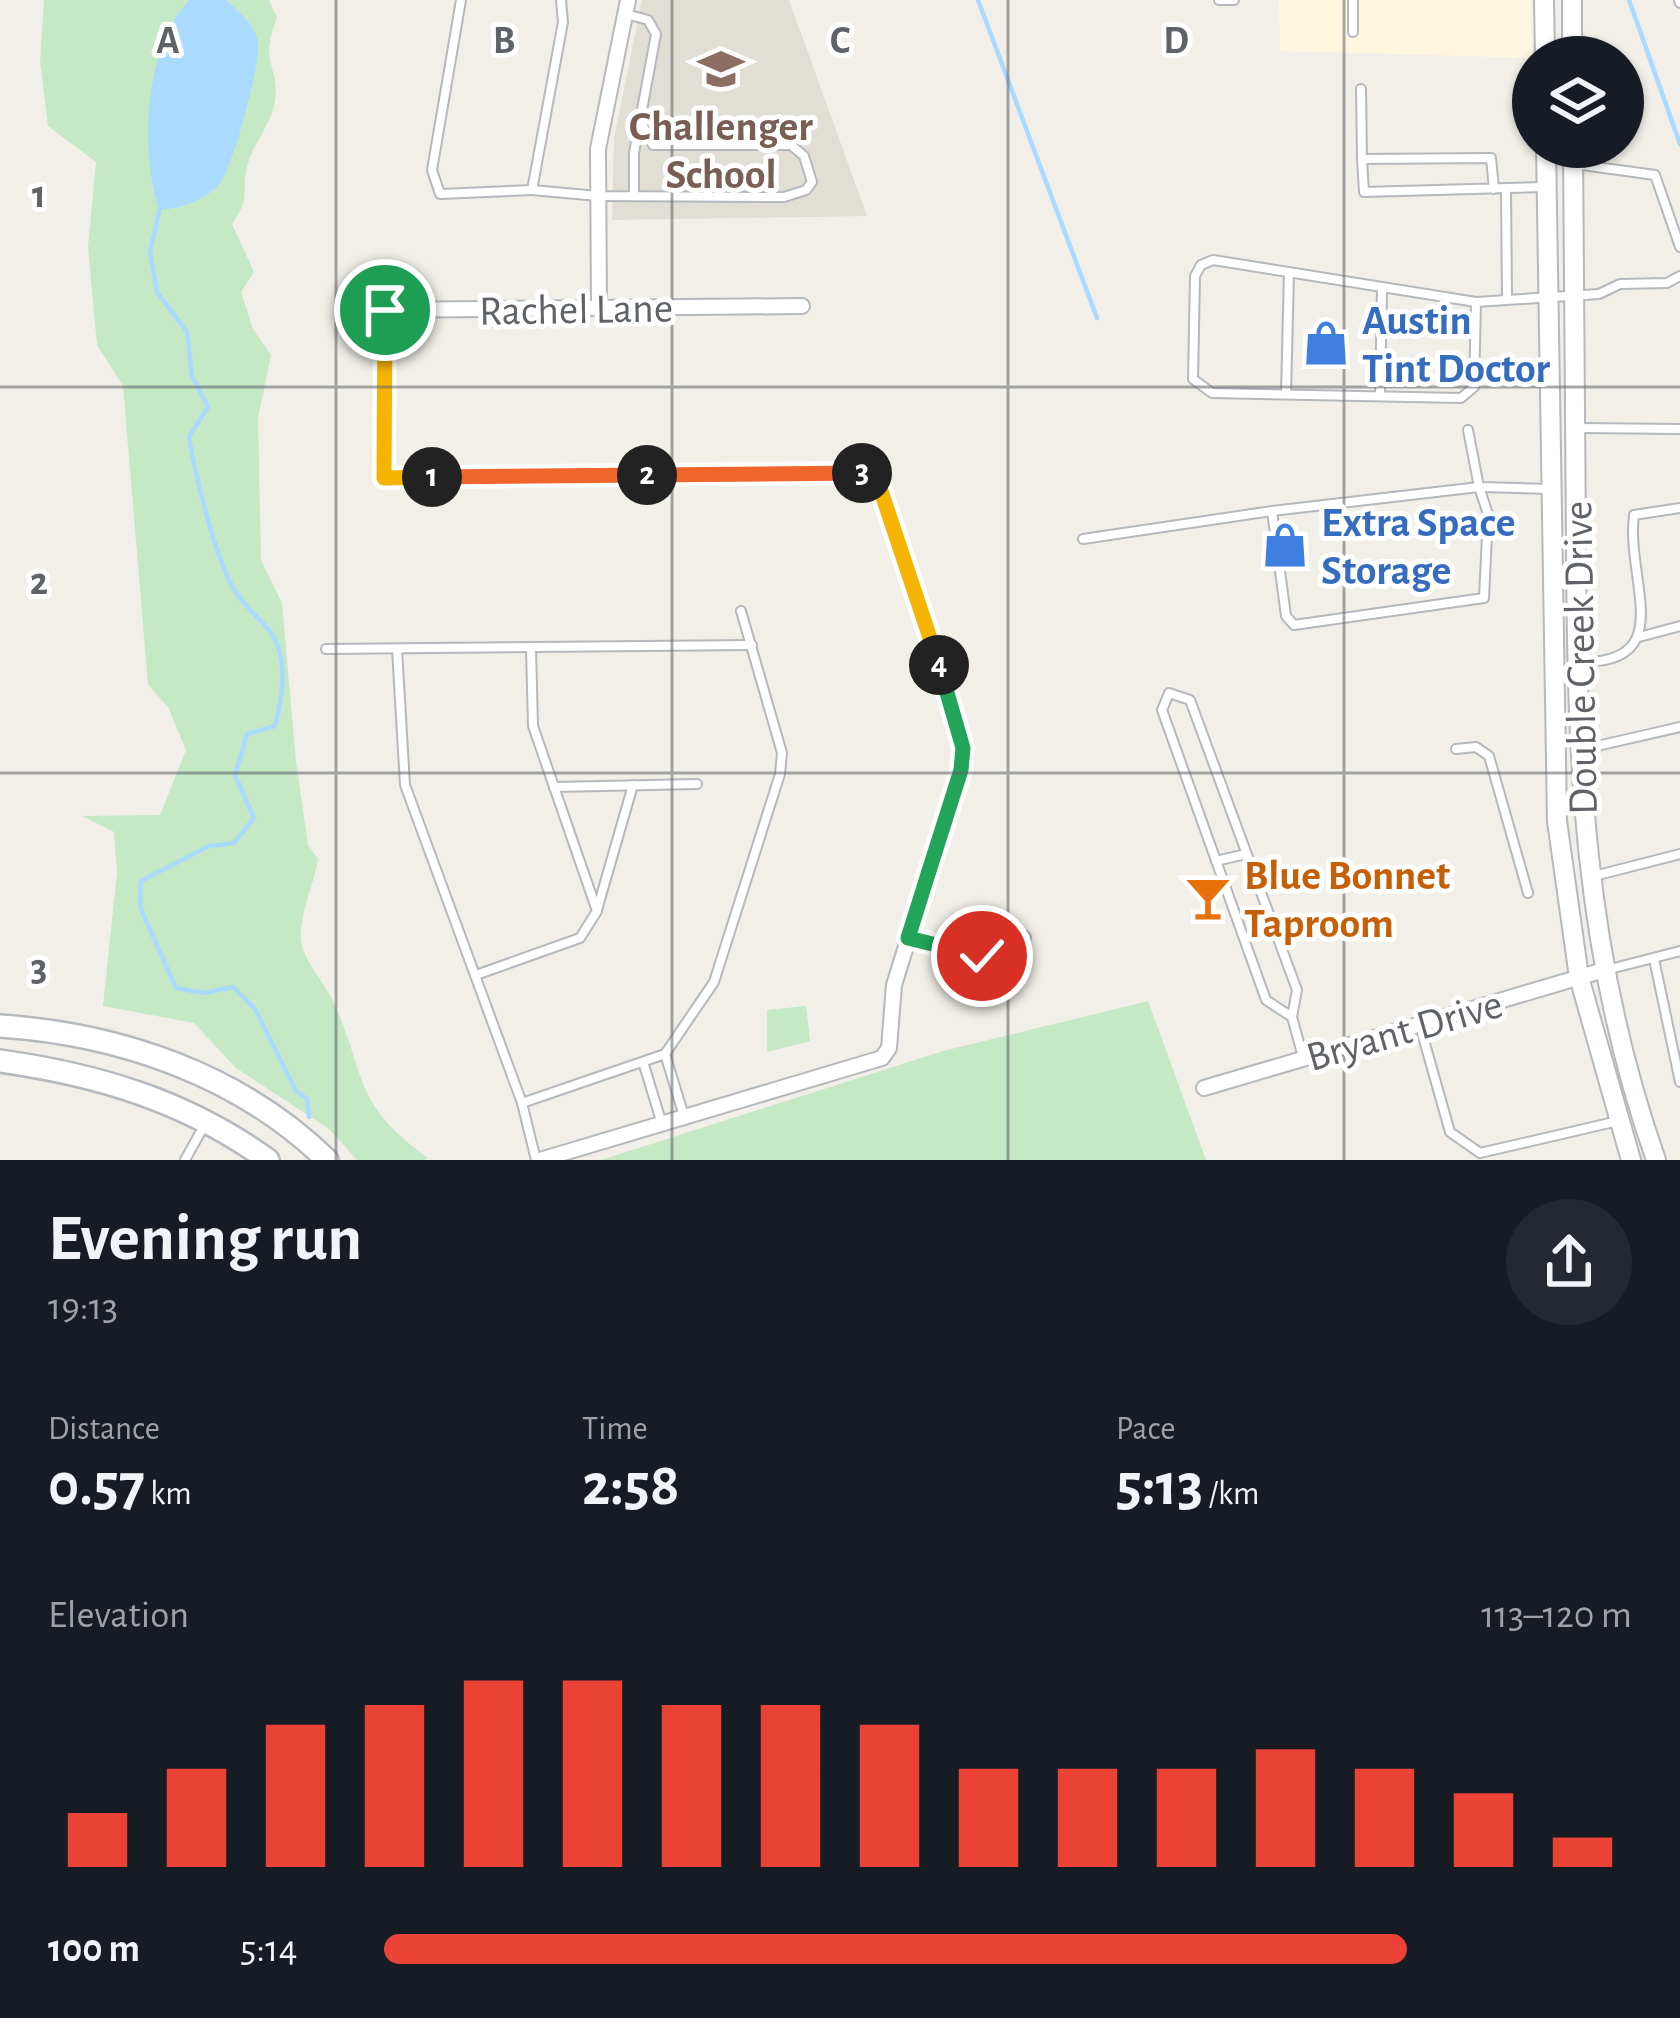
<!DOCTYPE html>
<html lang="en">
<head>
<meta charset="utf-8">
<style>
	body { margin:0; font-family:"Alegreya Sans",sans-serif; background:#242831; color:#f1f3f6; height:100vh; display:flex; flex-direction:column; font-size:45px; white-space:nowrap }
	* { box-sizing:border-box; margin:0 }
	p { font-size:39px; color:#9ea1a6 }
	.icon { flex:none; width:66px; height:66px; fill:none; stroke:currentColor; stroke-width:2; stroke-linecap:round; stroke-linejoin:round }
	.map { position:relative; height:1160px; overflow:hidden }
	.details { display:flex; flex-direction:column; background:#171b24; flex:1 }
	.details>* { flex:none }
	.buttons { position:absolute; left:1512px; top:36px; display:grid; gap:24px }
	.buttons a { display:grid; place-items:center; width:132px; height:132px; border-radius:50%; background:#171b24; box-shadow:0 3px 9px #0004; font-size:60px }
	.pin { position:absolute; display:grid; place-items:center; width:102px; height:102px; color:#fff; margin:-51px; border:6px solid #fff; border-radius:50%; box-shadow:0 3px 12px #0007 }
	.km { position:absolute; width:60px; height:60px; margin:-30px; border-radius:50%; background:#222; color:#fff; font-size:33px; line-height:60px; text-align:center }
	.round { display:grid; place-items:center; flex:none; width:126px; height:126px; border-radius:63px; background:#242831 }
	.summary { display:flex; align-items:center; justify-content:space-between; height:204px; padding:0 48px }
	h1 { font-size:66px; font-weight:600; line-height:90px }
	.stats { display:grid; grid-template-columns:repeat(3,1fr); gap:18px; height:204px; padding:12px 48px }
	.stats div { display:grid; align-content:center }
	.stats b { font-size:60px; font-weight:600 }
	.stats small { font-size:33px; font-weight:400 }
	.stats p { font-size:33px }
	.chart { height:336px; padding:24px 48px }
	.chart p { display:flex; justify-content:space-between }
	.chart svg { width:100%; height:216px; margin-top:12px; stroke:#ea4335; stroke-width:6 }
	ul { padding:0 48px; list-style:none; font-size:39px }
	li { display:grid; grid-template-columns:192px 144px 1fr; align-items:center; height:90px }
	li i { height:30px; border-radius:15px; background:#ea4335 }
	.map>svg:first-child { display:block }
</style>
</head>
<body>
<div class="map">
<svg width="1680" height="1160" viewBox="0 0 1680 1160">
	<rect width="100%" height="100%" fill="#f1efe8"/>
	<!-- commercial -->
	<path fill="#fef7e0" d="M1279,0H1531L1532,58L1280,51Z"/>
	<!-- education -->
	<path fill="#e1ded6" d="M642,0H789L867,216L612,220L614,138Z"/>
	<!-- green -->
	<g fill="#c5e8c5">
		<path d="M44,0H269L277,18C258,67 280,63 275,101C272,125 250,146 246,171C242,198 250,198 232,224L254,272L241,292L253,329L271,355L258,418L261,560L282,603L296,761L308,845L318,859C314,885 299,915 301,940C303,960 322,979 331,997C368,1074 349,1101 428,1158L424,1160H357L329,1129L236,1068L194,1023L103,1006L117,873L114,832L82,816L160,815L186,750L168,707L148,685L123,386L97,345L88,247L96,162L48,126L40,60Z"/>
		<path d="M1148,1001L1206,1160H601L943,1051Z"/>
		<path d="M806,1006L810,1041L767,1052V1010Z"/>
	</g>
	<!-- water -->
	<path fill="#aadaff" d="M189,0H226C239,12 256,25 258,44C260,65 232,174 217,187C201,201 180,210 159,209C139,150 145,47 189,0Z"/>
	<g fill="none" stroke-linecap="round" stroke-linejoin="round">
		<!-- stream -->
		<g stroke="#aadaff" stroke-width="4.5">
			<path d="M978,0L1097,318"/>
			<path d="M1629,0L1680,144"/>
			<path d="M160,208L150,252L157,292L187,332L192,376L208,407L189,437C195,475 215,558 235,591C245,607 261,619 272,634C289,660 282,699 275,726L247,734L235,775L254,818L234,843L209,846L141,881L140,907L176,988L204,993L233,987L255,1009L296,1091L307,1099L309,1117"/>
		</g>
		<!-- service casing -->
		<g stroke="#b5b8bc" stroke-width="12">
			<g id="service">
				<path d="M461,0L432,170L440,194L532,190L563,22L561,0"/>
				<path d="M1219,0H1234"/>
				<path d="M1679,0L1680,3"/>
				<path d="M626,14L648,20L656,34L634,153V196"/>
				<path d="M1353,32V0"/>
				<path d="M1361,89L1362,159"/>
				<path d="M1575,164L1655,175L1680,247"/>
				<path d="M1494,189L1491,158L1362,159L1364,192L1545,187"/>
				<path d="M1506,189L1507,298"/>
				<path d="M532,190L598,196L784,197L806,190L812,182L804,156L791,145H653L640,121"/>
				<path d="M1476,302L1474,387L1461,398L1212,393L1193,379L1195,276L1201,265L1213,260L1476,302L1599,294L1620,284L1667,283L1680,276"/>
				<path d="M1286,394L1289,272"/>
				<path d="M1380,396L1382,287"/>
				<path d="M1580,428L1680,429"/>
				<path d="M1468,430L1479,487L1549,489"/>
				<path d="M1083,539L1272,511L1286,616L1294,625L1484,598L1488,514L1479,487L1272,511"/>
				<path d="M1639,637L1680,626"/>
				<path d="M326,649L752,645"/>
				<path d="M397,649L405,785L522,1103L536,1160"/>
				<path d="M1578,662C1680,665 1625,579 1634,515L1680,508"/>
				<path d="M1456,749L1476,747L1489,756L1528,893"/>
				<path d="M1584,749L1680,727"/>
				<path d="M554,787L697,784"/>
				<path d="M1216,861L1246,854"/>
				<path d="M1594,876L1680,854"/>
				<path d="M597,910L633,785"/>
				<path d="M1654,959L1680,1082"/>
				<path d="M1606,970L1680,951"/>
				<path d="M476,975L580,938L597,911L533,726L531,649"/>
				<path d="M1292,1017L1266,1000L1162,710L1169,693L1190,700L1297,990L1292,1017L1303,1057"/>
				<path d="M1420,1026L1450,1132L1480,1153L1618,1121"/>
				<path d="M665,1054L684,1116"/>
				<path d="M644,1065L662,1124"/>
				<path d="M522,1103L665,1054L714,982L780,774L782,753L741,611"/>
				<path d="M185,1160L205,1124"/>
			</g>
		</g>
		<!-- minor casing -->
		<g stroke="#b5b8bc" stroke-width="18">
			<g id="minor">
				<path d="M599,307L598,149L628,0"/>
				<path d="M908,938C945,949 993,971 1023,938"/>
				<path d="M1204,1088L1604,970"/>
				<path d="M540,1160L882,1058L889,1048L894,985L961,770L963,748L875,473L384,478L385,310L802,306"/>
			</g>
		</g>
		<!-- tertiary casing -->
		<g stroke="#b5b8bc" stroke-width="22">
			<g id="tertiary">
				<path d="M1544,0L1545,57"/>
				<path d="M1572,0V57"/>
				<path d="M1546,147L1557,821L1579,977L1631,1160"/>
				<path d="M1573,147C1574,278 1575,409 1576,539C1577,759 1582,950 1656,1160"/>
			</g>
		</g>
		<!-- secondary casing -->
		<g stroke="#b6babf" stroke-width="26">
			<g id="secondary">
				<path d="M0,1026C120,1034 240,1075 327,1160"/>
				<path d="M0,1061C99,1075 186,1101 268,1160"/>
			</g>
		</g>
		<!-- service -->
		<use href="#service" stroke="#fff" stroke-width="8"/>
		<!-- minor -->
		<use href="#minor" stroke="#fff" stroke-width="14"/>
		<!-- tertiary -->
		<use href="#tertiary" stroke="#fff" stroke-width="18"/>
		<!-- secondary -->
		<use href="#secondary" stroke="#fff" stroke-width="21"/>
	</g>
	<g fill="none" stroke-linecap="round" stroke-linejoin="round">
		<!-- split-1 casing -->
		<g stroke="#fff" stroke-width="24">
			<path id="split-1" d="M385,310L384,478L432,477"/>
		</g>
		<!-- split-2 casing -->
		<g stroke="#fff" stroke-width="24">
			<path id="split-2" d="M432,477L647,475"/>
		</g>
		<!-- split-3 casing -->
		<g stroke="#fff" stroke-width="24">
			<path id="split-3" d="M647,475L862,473"/>
		</g>
		<!-- split-4 casing -->
		<g stroke="#fff" stroke-width="24">
			<path id="split-4" d="M862,473H875L939,665"/>
		</g>
		<!-- split-5 casing -->
		<g stroke="#fff" stroke-width="24">
			<path id="split-5" d="M929,871L961,770L963,748L939,665"/>
		</g>
		<!-- split-6 casing -->
		<g stroke="#fff" stroke-width="24">
			<path id="split-6" d="M929,871L908,938L982,956"/>
		</g>
		<!-- split-1 -->
		<use href="#split-1" stroke="#f5b400" stroke-width="15"/>
		<!-- split-2 -->
		<use href="#split-2" stroke="#f0652b" stroke-width="15"/>
		<!-- split-3 -->
		<use href="#split-3" stroke="#f0652b" stroke-width="15"/>
		<!-- split-4 -->
		<use href="#split-4" stroke="#f5b400" stroke-width="15"/>
		<!-- split-5 -->
		<use href="#split-5" stroke="#22a559" stroke-width="15"/>
		<!-- split-6 -->
		<use href="#split-6" stroke="#22a559" stroke-width="15"/>
	</g>
	<!-- grid -->
	<path fill="none" stroke="#5f6368" stroke-width="3" stroke-opacity="0.55" d="M336,0V1160M672,0V1160M1008,0V1160M1344,0V1160M0,387H1680M0,773H1680"/>
	<!-- icons -->
	<defs>
		<g id="school-bare" transform="scale(3.6)"><path d="M0-5L7-2L0 1L-7-2ZM-4 1L0 2.5L4 1V4Q0 6-4 4Z" fill="#8d6e63" stroke="#fff" stroke-width="2.5" paint-order="stroke"/></g>
		<g id="shop-bare" transform="scale(3.6)"><path d="M-5-2.5h2.3a2.7 3.5 0 0 1 5.4 0H5L5.5 6h-11ZM-1.5-2.5h3a1.5 2.3 0 0 0-3 0Z" fill="#3f7fe0" stroke="#fff" stroke-width="2.5" paint-order="stroke"/></g>
		<g id="bar-bare" transform="scale(3.6)"><path d="M-6-5H6L.8 .8V4.5H3.5V6h-7V4.5H-.8V.8Z" fill="#e8710a" stroke="#fff" stroke-width="2.5" paint-order="stroke"/></g>
	</defs>
	<g fill-rule="evenodd">
		<use href="#school-bare" x="721" y="69"/>
		<use href="#shop-bare" x="1326" y="343"/>
		<use href="#shop-bare" x="1285" y="545"/>
		<use href="#bar-bare" x="1208" y="898"/>
	</g>
	<g text-anchor="middle" stroke-width="10" stroke-linejoin="round" paint-order="stroke">
		<!-- education labels -->
		<g font-size="42" font-weight="bold" fill="#785e54" stroke="#fff">
			<text x="721" y="140">Challenger<tspan x="721" dy="48">School</tspan></text>
		</g>
		<!-- street labels -->
		<g font-size="42" fill="#5f6368" stroke="#fff">
			<text transform="translate(576 308) rotate(-1)" y="15">Rachel Lane</text>
			<text transform="translate(1579 658) rotate(-91)" y="15">Double Creek Drive</text>
			<text transform="translate(1404 1029) rotate(-16)" y="15">Bryant Drive</text>
		</g>
		<!-- shop labels -->
		<g font-size="42" font-weight="bold" fill="#366cbe" stroke="#fff" text-anchor="start">
			<text x="1362" y="334">Austin<tspan x="1362" dy="48">Tint Doctor</tspan></text>
			<text x="1321" y="536">Extra Space<tspan x="1321" dy="48">Storage</tspan></text>
		</g>
		<!-- food labels -->
		<g font-size="42" font-weight="bold" fill="#c56008" stroke="#fff" text-anchor="start">
			<text x="1244" y="889">Blue Bonnet<tspan x="1244" dy="48">Taproom</tspan></text>
		</g>
	</g>
	<g font-size="39" text-anchor="middle" font-weight="bold" fill="#5f6368" stroke="#fff" stroke-width="10" stroke-linejoin="round" paint-order="stroke">
		<text x="168" y="53">A</text>
		<text x="504" y="53">B</text>
		<text x="840" y="53">C</text>
		<text x="1176" y="53">D</text>
		<text x="39" y="207">1</text>
		<text x="39" y="594">2</text>
		<text x="39" y="980">3</text>
	</g>
</svg>
<div class="buttons">
<a><svg class="icon" aria-label="layers" viewBox="0 0 24 24"><path d="M12 4l9 5-9 5-9-5zM3 14l9 5 9-5"/></svg></a>
</div>
<div class="pin" style="left:385px;top:310px;background:#1e9e55"><svg class="icon" aria-label="arrive" viewBox="0 0 24 24"><path d="M6 21V4h12l-3 4 3 4H6"/></svg></div>
<div class="pin" style="left:982px;top:956px;background:#d93025"><svg class="icon" aria-label="check" viewBox="0 0 24 24"><path d="M5 12l5 5 9-10"/></svg></div>
<b class="km" style="left:432px;top:477px">1</b>
<b class="km" style="left:647px;top:475px">2</b>
<b class="km" style="left:862px;top:473px">3</b>
<b class="km" style="left:939px;top:665px">4</b>
</div>
<section class="details">
<div class="summary"><div><h1>Evening run</h1><p>19:13</p></div><a class="round"><svg class="icon" aria-label="share" viewBox="0 0 24 24"><path d="M12 15V3M7 8l5-5 5 5M5 13v7h14v-7"/></svg></a></div>
<div class="stats">
<div><p>Distance</p><b>0.57<small> km</small></b></div>
<div><p>Time</p><b>2:58</b></div>
<div><p>Pace</p><b>5:13<small> /km</small></b></div>
</div>
<div class="chart"><p><span>Elevation</span>113–120 m</p>
<svg viewBox="0 0 160 44" preserveAspectRatio="none"><path d="M5 44V33M15 44V24M25 44V15M35 44V11M45 44V6M55 44V6M65 44V11M75 44V11M85 44V15M95 44V24M105 44V24M115 44V24M125 44V20M135 44V24M145 44V29M155 44V38"/></svg>
</div>
<ul>
<li><b>100 m</b>5:14<i style="width:82%"></i></li>
</ul>
</section>
</body>
</html>
